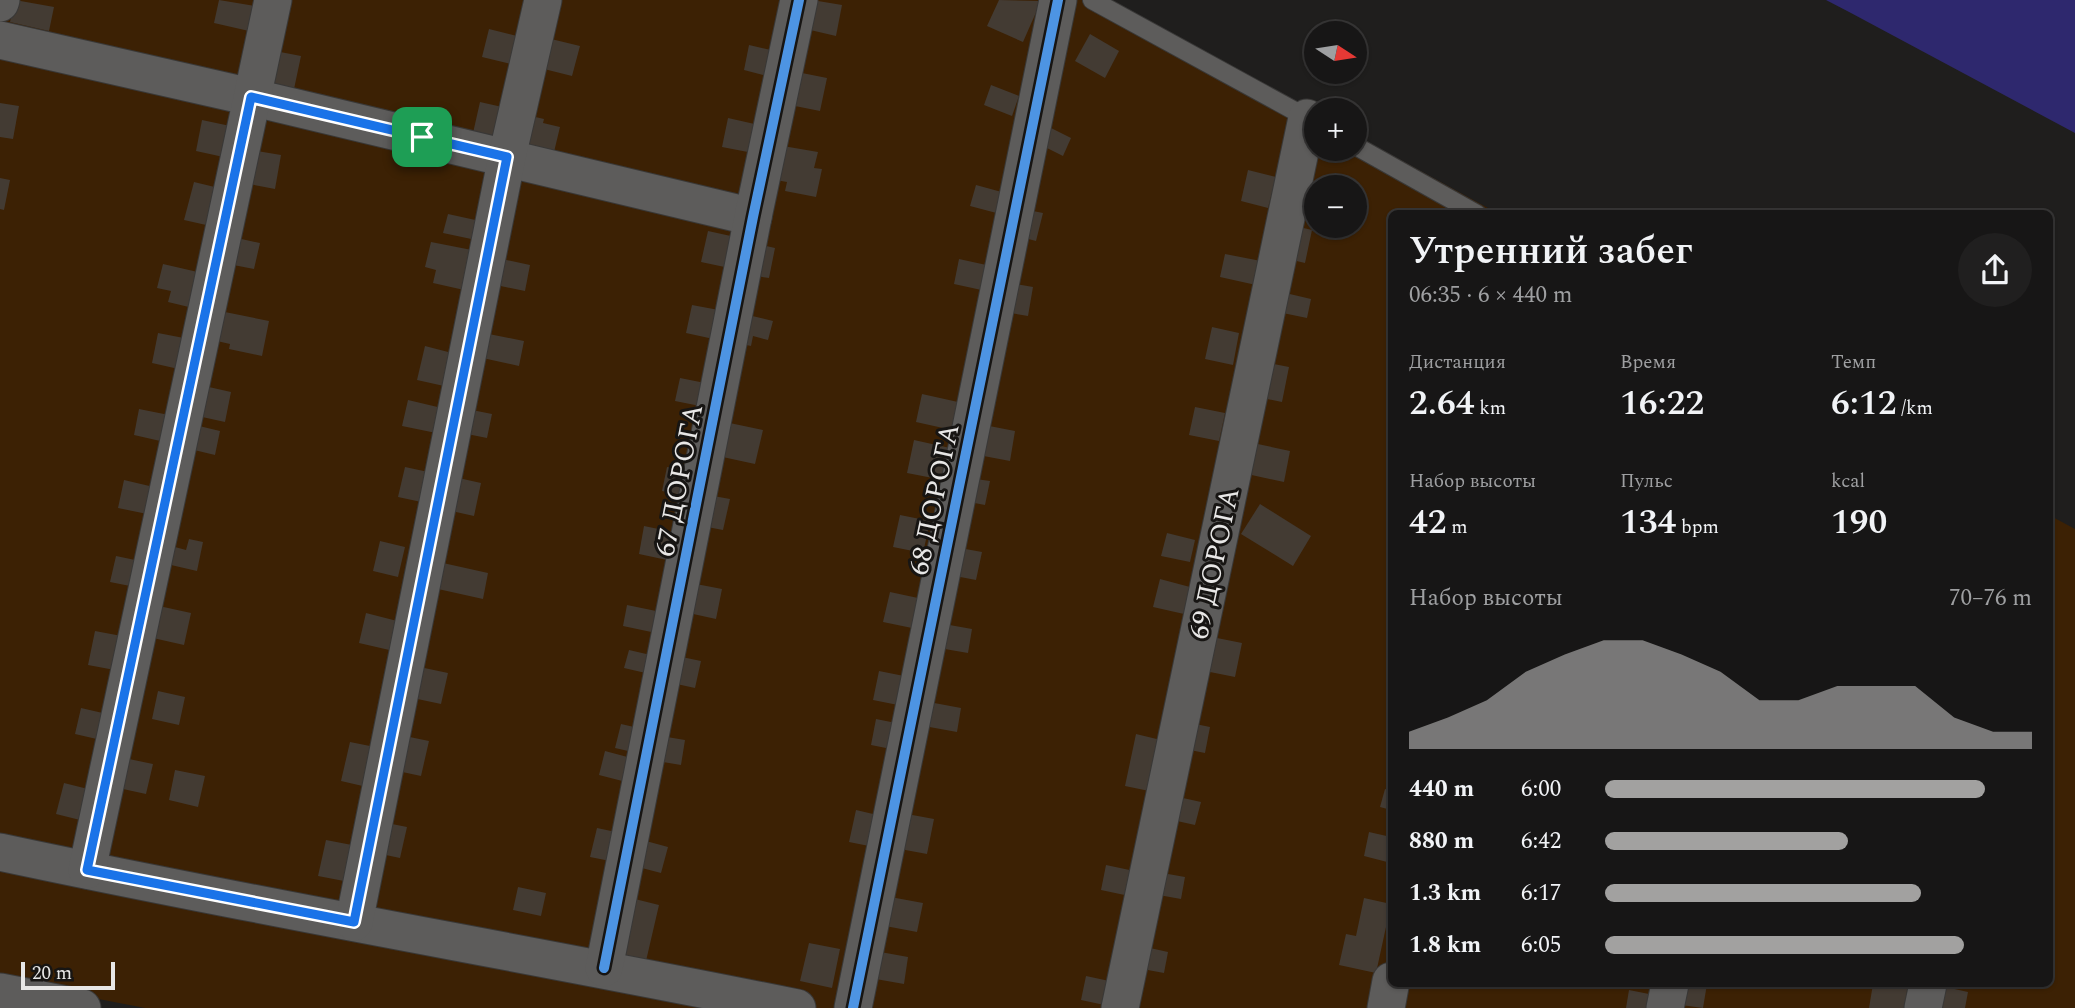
<!DOCTYPE html>
<html lang="ru">
<head>
<meta charset="utf-8">
<style>
	body { margin:0; font-family:Spectral,serif; background:#201f1f; color:#f1f3f6; height:100vh; display:flex; flex-direction:column; font-size:26px; white-space:nowrap }
	* { box-sizing:border-box; margin:0 }
	p { font-size:23px; color:#9e9fa1 }
	.icon { flex:none; width:38px; height:38px; fill:none; stroke:currentColor; stroke-width:2; stroke-linecap:round; stroke-linejoin:round }
	.map { position:relative; flex:1; overflow:hidden }
	.drawer { position:absolute; left:1388px; top:210px; width:665px; height:777px; display:flex; flex-direction:column; background:#171616; border-radius:10px; box-shadow:0 2px 5px #0004,0 0 0 2px #363535 }
	.drawer>* { flex:none }
	.needle { width:46px; rotate:102deg }
	.buttons { position:absolute; left:1304px; top:21px; display:grid; gap:14px }
	.buttons a { display:grid; place-items:center; width:63px; height:63px; border-radius:50%; background:#171616; box-shadow:0 2px 5px #0004,0 0 0 2px #363535; font-size:35px }
	.scale { position:absolute; left:21px; bottom:18px; width:94px; box-sizing:border-box; padding-left:7px; border:4px solid #e8e7e6; border-top:0; font-size:19px; line-height:24px; white-space:nowrap; color:#e8e7e6; -webkit-text-stroke:5px #171513; paint-order:stroke }
	.pin { position:absolute; display:grid; place-items:center; width:60px; height:60px; color:#fff; margin:-30px; border-radius:14px; box-shadow:0 4px 10px #0006 }
	.round { display:grid; place-items:center; flex:none; width:74px; height:74px; border-radius:37px; background:#201f1f }
	.summary { display:flex; align-items:center; justify-content:space-between; height:119px; padding:0 21px }
	h1 { font-size:38px; font-weight:600; line-height:52px }
	.metrics { display:grid; grid-template-columns:repeat(3,1fr); gap:10px; height:119px; padding:7px 21px }
	.metrics div { display:grid; align-content:center }
	.metrics b { font-size:35px; font-weight:600 }
	.metrics small { font-size:19px; font-weight:400 }
	.metrics p { font-size:19px }
	.chart { height:196px; padding:14px 21px }
	.chart p { display:flex; justify-content:space-between }
	.chart svg { width:100%; height:126px; margin-top:7px; fill:#a2a1a0; opacity:.7 }
	ul { padding:0 21px; list-style:none; font-size:23px }
	li { display:grid; grid-template-columns:112px 84px 1fr; align-items:center; height:52px }
	li i { height:18px; border-radius:9px; background:#a2a1a0 }
	.map>svg:first-child { display:block }
</style>
</head>
<body>
<div class="map">
<svg width="2075" height="1008" viewBox="0 0 2075 1008">
	<rect width="100%" height="100%" fill="#1f1e1d"/>
	<!-- green -->
	<path fill="#3c2104" fill-rule="evenodd" d="M0,0H1110L1316,113V149H1354L1355,135L1497,213L1391,214V984H2049V515L2075,529V1008H145L0,980ZM1316,187H1354V226H1316Z"/>
	<!-- water -->
	<path fill="#2e286e" d="M1826,0H2075V133L1851,13Z"/>
	<!-- building -->
	<g fill="#433b33">
		<path d="M15,0L54,7L49,31L10,22Z"/>
		<path d="M219,0L255,6L249,31L214,23Z"/>
		<path d="M812,0L842,5L836,36L806,29Z"/>
		<path d="M999,0L1041,1L1023,42L987,26Z"/>
		<path d="M489,29L521,37L515,65L482,57Z"/>
		<path d="M1090,34L1119,51L1105,78L1075,61Z"/>
		<path d="M543,37L580,46L572,76L536,67Z"/>
		<path d="M749,45L784,53L778,79L744,70Z"/>
		<path d="M270,50L301,56L294,89L263,83Z"/>
		<path d="M797,72L827,78L820,111L790,105Z"/>
		<path d="M991,85L1019,96L1012,116L984,105Z"/>
		<path d="M480,102L511,109L504,140L473,133Z"/>
		<path d="M0,103L19,106L13,139L0,137Z"/>
		<path d="M527,115L544,119L543,123L560,127L554,152L520,144Z"/>
		<path d="M728,118L759,125L753,153L722,147Z"/>
		<path d="M202,120L235,127L228,158L196,151Z"/>
		<path d="M1043,124L1071,138L1063,156L1035,142Z"/>
		<path d="M783,146L818,152L814,168L822,169L816,197L785,191L787,182L776,180Z"/>
		<path d="M245,149L281,155L275,189L239,182Z"/>
		<path d="M1248,170L1276,177L1268,208L1241,201Z"/>
		<path d="M0,178L10,180L4,210L0,209Z"/>
		<path d="M194,182L223,189L215,227L184,220Z"/>
		<path d="M976,185L1009,194L1004,215L970,206Z"/>
		<path d="M1023,209L1043,213L1036,241L1017,236Z"/>
		<path d="M448,214L480,221L476,240L443,233Z"/>
		<path d="M1291,225L1312,230L1305,263L1284,258Z"/>
		<path d="M708,231L740,238L734,269L701,262Z"/>
		<path d="M228,236L260,243L254,269L223,263Z"/>
		<path d="M431,242L482,252L473,292L433,283L436,270L425,267Z"/>
		<path d="M762,245L775,248L769,278L756,276Z"/>
		<path d="M1225,254L1261,261L1256,285L1220,277Z"/>
		<path d="M497,258L530,265L525,291L491,284Z"/>
		<path d="M959,259L991,266L986,291L954,284Z"/>
		<path d="M163,264L202,273L193,308L168,302L171,291L157,288Z"/>
		<path d="M1010,283L1033,287L1028,316L1005,312Z"/>
		<path d="M1277,291L1311,299L1307,318L1273,311Z"/>
		<path d="M692,305L724,311L718,340L686,333Z"/>
		<path d="M210,309L269,321L262,356L229,349L230,344L204,338Z"/>
		<path d="M744,314L773,321L768,340L753,336L751,346L737,343Z"/>
		<path d="M1212,327L1239,333L1233,365L1205,359Z"/>
		<path d="M158,333L189,339L183,370L152,363Z"/>
		<path d="M484,333L524,341L519,366L478,357Z"/>
		<path d="M425,346L452,353L444,386L417,380Z"/>
		<path d="M1259,361L1289,367L1282,402L1252,396Z"/>
		<path d="M680,378L710,384L705,407L675,401Z"/>
		<path d="M200,385L231,392L225,422L193,415Z"/>
		<path d="M922,394L958,402L952,430L916,422Z"/>
		<path d="M408,400L446,409L441,434L402,426Z"/>
		<path d="M1195,407L1225,413L1219,441L1189,435Z"/>
		<path d="M139,409L174,416L169,443L134,435Z"/>
		<path d="M467,409L492,414L487,438L462,433Z"/>
		<path d="M725,422L763,430L755,464L718,456Z"/>
		<path d="M979,424L1015,431L1010,461L973,454Z"/>
		<path d="M195,425L220,431L215,455L190,449Z"/>
		<path d="M914,440L950,448L943,480L907,473Z"/>
		<path d="M1253,443L1290,451L1284,482L1247,474Z"/>
		<path d="M405,467L433,473L426,503L398,497Z"/>
		<path d="M667,467L693,472L687,496L662,491Z"/>
		<path d="M454,477L481,483L474,516L447,510Z"/>
		<path d="M969,478L990,481L985,505L964,501Z"/>
		<path d="M124,480L158,488L152,515L118,508Z"/>
		<path d="M708,495L730,499L723,530L702,526Z"/>
		<path d="M1260,504L1311,536L1293,566L1241,534Z"/>
		<path d="M900,515L930,521L923,553L893,547Z"/>
		<path d="M644,526L673,532L667,560L639,554Z"/>
		<path d="M1167,533L1195,540L1190,562L1161,556Z"/>
		<path d="M189,539L203,542L197,571L171,565L175,547L186,550Z"/>
		<path d="M380,541L405,547L398,577L373,571Z"/>
		<path d="M960,548L982,552L976,580L955,576Z"/>
		<path d="M116,556L140,561L135,587L110,582Z"/>
		<path d="M443,563L488,573L483,599L438,589Z"/>
		<path d="M1160,579L1190,587L1184,614L1153,607Z"/>
		<path d="M691,583L722,589L716,619L684,612Z"/>
		<path d="M890,592L918,598L912,628L883,622Z"/>
		<path d="M627,605L661,612L656,633L623,626Z"/>
		<path d="M159,606L191,613L184,645L153,638Z"/>
		<path d="M366,613L405,623L398,652L359,643Z"/>
		<path d="M944,624L972,629L968,653L939,648Z"/>
		<path d="M95,631L127,637L120,671L88,665Z"/>
		<path d="M1207,636L1242,643L1235,677L1200,670Z"/>
		<path d="M629,650L655,656L650,674L624,668Z"/>
		<path d="M677,656L701,661L695,688L672,683Z"/>
		<path d="M415,666L448,673L441,704L408,697Z"/>
		<path d="M879,671L909,677L903,706L873,700Z"/>
		<path d="M158,691L185,697L179,725L152,719Z"/>
		<path d="M929,702L961,708L957,732L924,726Z"/>
		<path d="M81,708L107,714L101,740L75,734Z"/>
		<path d="M876,719L901,724L896,750L871,745Z"/>
		<path d="M1186,722L1210,727L1205,753L1180,748Z"/>
		<path d="M621,724L643,729L637,753L615,748Z"/>
		<path d="M1136,734L1165,741L1154,792L1125,786Z"/>
		<path d="M400,735L429,741L421,776L393,770Z"/>
		<path d="M661,736L685,740L681,765L657,761Z"/>
		<path d="M350,742L375,747L367,787L341,781Z"/>
		<path d="M605,751L635,759L630,783L599,775Z"/>
		<path d="M129,759L153,764L146,794L123,789Z"/>
		<path d="M175,770L205,776L198,807L169,800Z"/>
		<path d="M64,783L92,790L84,821L56,814Z"/>
		<path d="M1385,789L1391,791V810L1380,807Z"/>
		<path d="M1174,796L1201,802L1195,825L1168,819Z"/>
		<path d="M856,810L886,817L879,848L849,842Z"/>
		<path d="M907,814L934,819L927,854L900,849Z"/>
		<path d="M387,823L407,827L400,858L381,854Z"/>
		<path d="M597,828L616,832L610,861L590,857Z"/>
		<path d="M1369,832L1391,837V863L1364,856Z"/>
		<path d="M326,840L352,845L344,881L318,876Z"/>
		<path d="M646,841L668,847L661,873L638,867Z"/>
		<path d="M1106,865L1139,872L1134,897L1101,890Z"/>
		<path d="M1157,872L1185,877L1181,899L1153,894Z"/>
		<path d="M518,887L546,893L541,916L513,910Z"/>
		<path d="M885,896L923,903L917,932L880,925Z"/>
		<path d="M631,898L659,905L646,961L618,955Z"/>
		<path d="M1364,898L1391,904L1376,973L1339,965L1346,934L1356,936Z"/>
		<path d="M809,943L840,949L832,988L800,981Z"/>
		<path d="M1141,946L1168,952L1164,973L1137,968Z"/>
		<path d="M875,951L908,957L904,984L870,978Z"/>
		<path d="M1086,976L1114,982L1109,1006L1081,1000Z"/>
		<path d="M1685,984H1707L1703,1008L1681,1005Z"/>
		<path d="M1873,984L1908,985L1904,1008H1869Z"/>
		<path d="M1941,986L1968,992L1965,1008H1937Z"/>
		<path d="M1629,990L1649,994L1646,1008H1626Z"/>
	</g>
	<g fill="none" stroke-linecap="round" stroke-linejoin="round">
		<!-- lane casing -->
		<g stroke="#393837" stroke-width="20">
			<g id="lane">
				<path d="M1092,0L1313,121"/>
				<path d="M1354,145L1477,214"/>
			</g>
		</g>
		<!-- street casing -->
		<g stroke="#393837" stroke-width="39">
			<g id="street">
				<path d="M0,3L1,0"/>
				<path d="M0,40L251,97L753,217"/>
				<path d="M0,852C265,909 532,954 797,1008"/>
				<path d="M87,870L273,0"/>
				<path d="M354,922L507,157L543,0"/>
				<path d="M604,968L753,217L799,0"/>
				<path d="M0,992L82,1008"/>
				<path d="M853,1008L1058,0"/>
				<path d="M1120,1008L1307,118"/>
				<path d="M1386,1008L1391,981"/>
				<path d="M1665,1008L1670,984"/>
				<path d="M1923,1008L1928,984"/>
			</g>
		</g>
		<!-- lane -->
		<use href="#lane" stroke="#5d5c5b" stroke-width="18"/>
		<!-- street -->
		<use href="#street" stroke="#5d5c5b" stroke-width="37"/>
		<!-- cycleway casing -->
		<g stroke="#171513" stroke-width="15">
			<g id="cycleway">
				<path d="M604,968L753,217L799,0"/>
				<path d="M853,1008L1058,0"/>
			</g>
		</g>
		<!-- cycleway -->
		<use href="#cycleway" stroke="#4d94e3" stroke-width="10"/>
	</g>
	<g fill="none" stroke-linecap="round" stroke-linejoin="round">
		<!-- route casing -->
		<g stroke="#fff" stroke-width="14">
			<path id="route" d="M251,97L507,157L354,922L87,870Z"/>
		</g>
		<!-- route -->
		<use href="#route" stroke="#1a73e8" stroke-width="9"/>
	</g>
	<g text-anchor="middle" stroke-width="6" stroke-linejoin="round" paint-order="stroke">
		<!-- street labels -->
		<g font-size="28" fill="#e8e7e6" stroke="#171513">
			<text transform="translate(678 480) rotate(-79)" y="10">67 ДОРОГА</text>
			<text transform="translate(933 499) rotate(-78)" y="10">68 ДОРОГА</text>
			<text transform="translate(1213 563) rotate(-78)" y="10">69 ДОРОГА</text>
		</g>
	</g>
</svg>
<div class="buttons">
<a><svg class="needle" viewBox="-14 -14 28 28"><path d="M0-13l5 13h-10z" fill="#e53935"/><path d="M0 13l5-13h-10z" fill="#9e9fa1"/></svg></a>
<a>+</a>
<a>−</a>
</div>
<div class="scale">20 m</div>
<div class="pin" style="left:422px;top:137px;background:#1e9e55"><svg class="icon" aria-label="arrive" viewBox="0 0 24 24"><path d="M6 21V4h12l-3 4 3 4H6"/></svg></div>
<section class="drawer">
<div class="summary"><div><h1>Утренний забег</h1><p>06:35 · 6 × 440 m</p></div><a class="round"><svg class="icon" aria-label="share" viewBox="0 0 24 24"><path d="M12 15V3M7 8l5-5 5 5M5 13v7h14v-7"/></svg></a></div>
<div class="metrics">
<div><p>Дистанция</p><b>2.64<small> km</small></b></div>
<div><p>Время</p><b>16:22</b></div>
<div><p>Темп</p><b>6:12<small> /km</small></b></div>
</div>
<div class="metrics">
<div><p>Набор высоты</p><b>42<small> m</small></b></div>
<div><p>Пульс</p><b>134<small> bpm</small></b></div>
<div><p>kcal</p><b>190</b></div>
</div>
<div class="chart"><p><span>Набор высоты</span>70–76 m</p>
<svg viewBox="0 0 160 44" preserveAspectRatio="none"><path d="M0 44V38L10 33L20 27L30 17L40 11L50 6L60 6L70 11L80 17L90 27L100 27L110 22L120 22L130 22L140 33L150 38L160 38V44z"/></svg>
</div>
<ul>
<li><b>440 m</b>6:00<i style="width:89%"></i></li>
<li><b>880 m</b>6:42<i style="width:57%"></i></li>
<li><b>1.3 km</b>6:17<i style="width:74%"></i></li>
<li><b>1.8 km</b>6:05<i style="width:84%"></i></li>
</ul>
</section>
</div>
</body>
</html>
